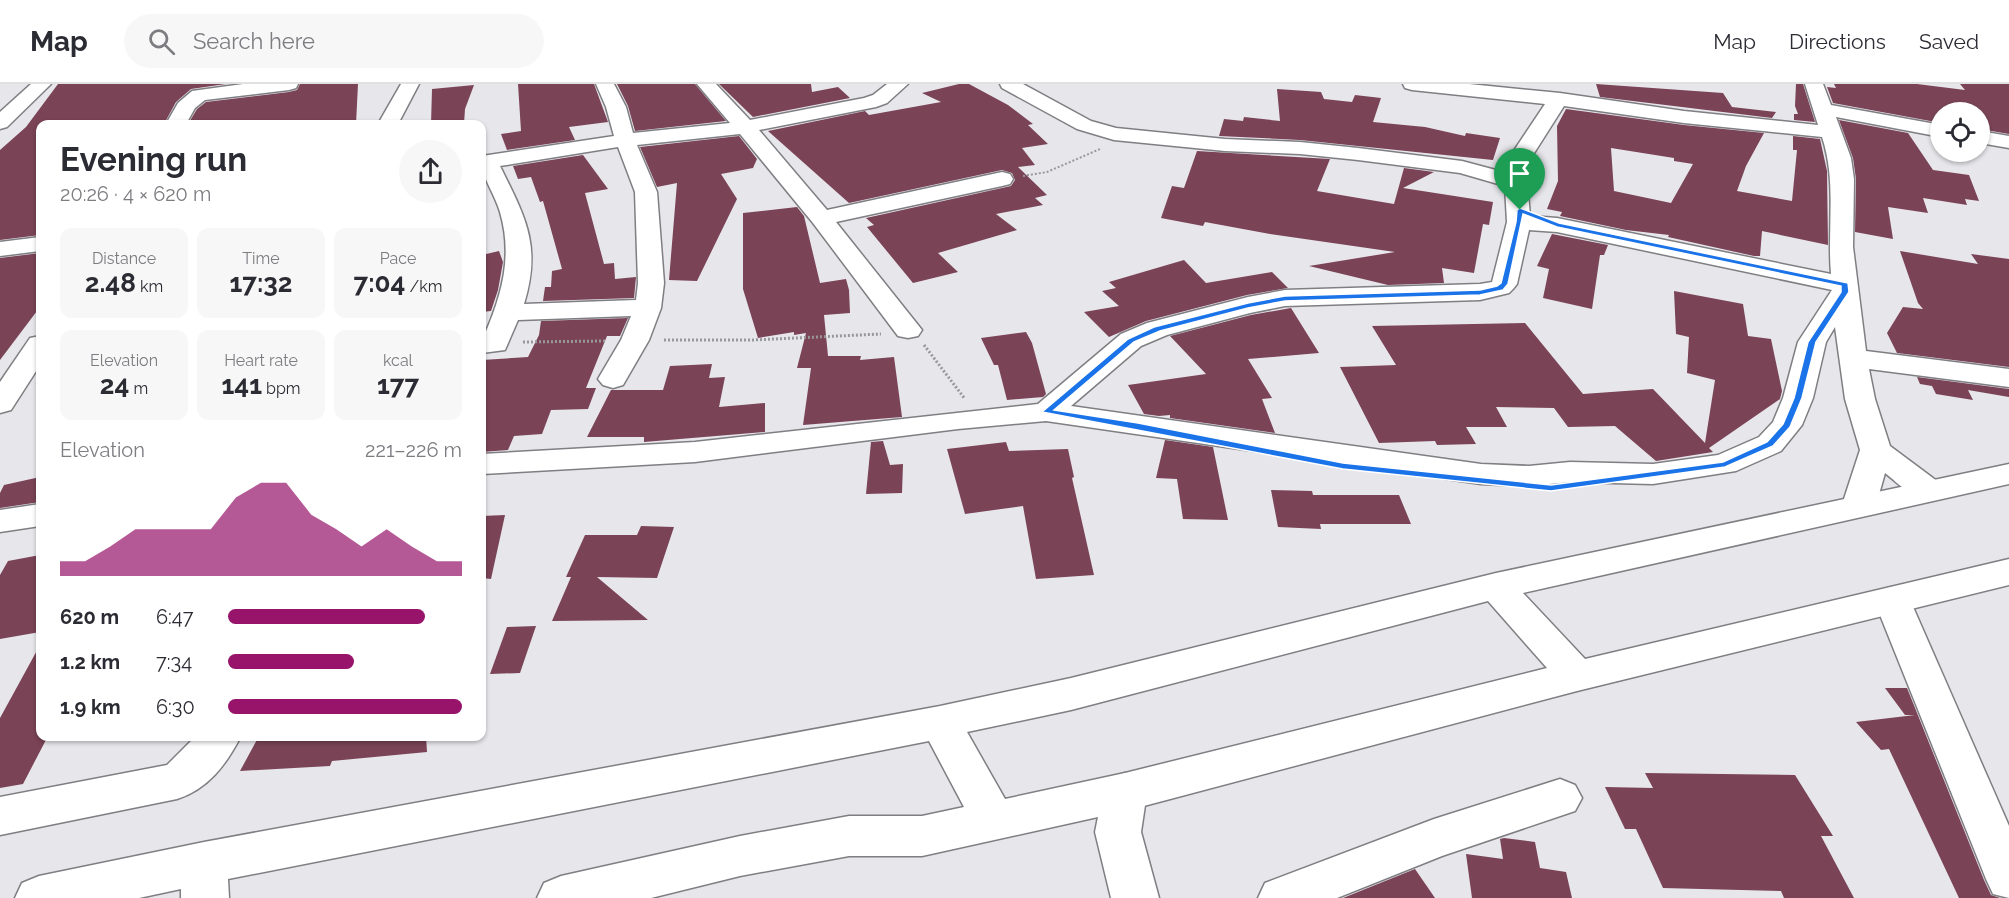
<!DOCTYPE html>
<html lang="en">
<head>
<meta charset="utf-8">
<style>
	body { margin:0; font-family:Raleway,sans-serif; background:#f7f7f7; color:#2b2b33; height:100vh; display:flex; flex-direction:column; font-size:22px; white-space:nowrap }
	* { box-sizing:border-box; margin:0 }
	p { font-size:20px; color:#7c7c81 }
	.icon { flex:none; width:33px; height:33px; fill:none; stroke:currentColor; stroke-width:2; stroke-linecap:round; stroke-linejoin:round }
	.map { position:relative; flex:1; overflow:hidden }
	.sheet { position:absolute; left:36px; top:36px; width:450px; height:621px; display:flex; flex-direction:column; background:#fff; border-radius:12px; box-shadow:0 2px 4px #0004 }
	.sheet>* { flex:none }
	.controls { position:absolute; left:1930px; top:18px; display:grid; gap:12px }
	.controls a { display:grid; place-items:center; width:60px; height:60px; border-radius:50%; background:#fff; box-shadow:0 2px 4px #0004; font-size:30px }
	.pin { position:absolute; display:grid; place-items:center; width:51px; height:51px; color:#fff; margin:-62px -26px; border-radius:50% 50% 50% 0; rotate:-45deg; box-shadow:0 0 6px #0007 }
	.pin .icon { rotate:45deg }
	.round { display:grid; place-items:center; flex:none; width:63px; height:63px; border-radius:32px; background:#f7f7f7 }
	.head { display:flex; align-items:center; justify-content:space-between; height:102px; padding:0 24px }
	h1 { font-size:33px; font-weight:700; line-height:45px }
	.stats { display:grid; grid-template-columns:repeat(3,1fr); gap:9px; height:102px; padding:6px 24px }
	.stats div { display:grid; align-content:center; border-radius:12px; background:#f7f7f7; text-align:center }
	.stats b { font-size:26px; font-weight:700 }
	.stats small { font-size:16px; font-weight:400 }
	.stats p { font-size:16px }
	.chart { height:168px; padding:12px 24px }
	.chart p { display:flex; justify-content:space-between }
	.chart svg { width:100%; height:108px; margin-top:6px; fill:#97146a; opacity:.7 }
	ul { padding:0 24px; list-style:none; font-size:20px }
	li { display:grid; grid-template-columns:96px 72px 1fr; align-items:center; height:45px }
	li i { height:15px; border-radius:8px; background:#97146a }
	header { display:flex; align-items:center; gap:36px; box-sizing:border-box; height:84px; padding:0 30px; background:#fff; border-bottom:2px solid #e1e1e2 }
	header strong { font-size:28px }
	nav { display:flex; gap:33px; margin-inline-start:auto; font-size:21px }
	.search { width:420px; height:54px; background:#f7f7f7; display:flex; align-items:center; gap:15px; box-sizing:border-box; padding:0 21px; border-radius:33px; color:#7c7c81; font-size:22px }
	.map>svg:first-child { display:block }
</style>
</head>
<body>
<header>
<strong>Map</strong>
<div class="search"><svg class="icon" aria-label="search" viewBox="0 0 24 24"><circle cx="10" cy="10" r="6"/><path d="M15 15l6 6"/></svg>Search here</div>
<nav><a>Map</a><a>Directions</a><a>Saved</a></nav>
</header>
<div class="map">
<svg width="2009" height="814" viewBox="0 0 2009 814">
	<rect width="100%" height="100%" fill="#e7e6eb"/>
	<!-- building -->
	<g fill="#7a4356" fill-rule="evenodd">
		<path d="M58,0H226L191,5L176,18L164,40H40V151L0,156V66L26,43Z"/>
		<path d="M300,0H358L356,40H188L197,25L206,18L289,8L297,6Z"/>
		<path d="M518,0H594L608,38L569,43L575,56L507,66L501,50L521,47Z"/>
		<path d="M617,0H695L726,37L635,47L628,22Z"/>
		<path d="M719,0H811L812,8L838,3L850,14L753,33Z"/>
		<path d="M959,0H969L1008,21L1033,40L1028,41L1048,60L1022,64L1035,81L1018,83L1047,111L1035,114L1043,121L996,130L1017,146L938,169L958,188L913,199L867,143L874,141L866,134L1011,102L1015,96L1012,89L1002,86L849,119L768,47L865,27L869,31L941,18L922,9Z"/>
		<path d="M1596,0L1723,9L1732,23L1776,28L1772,34L1600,13Z"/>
		<path d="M1796,0H1803L1815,38L1794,36V30H1798L1795,22Z"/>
		<path d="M1834,0H1917L1965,6L1960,0H2009V50L1980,45V28H1941V39L1833,19L1827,3L1836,4Z"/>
		<path d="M474,1L465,25L464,40H431L432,5Z"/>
		<path d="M1277,5L1321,8L1324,15L1352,18L1355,11L1381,14L1373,38L1425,43L1465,52L1466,49L1500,54L1493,76L1300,56L1219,52L1224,35L1243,37L1244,33L1280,37Z"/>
		<path d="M1566,25L1684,41L1764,49L1746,82L1737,107L1792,117L1797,66H1793V52L1820,55L1827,87L1828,161L1762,147L1760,172H1754L1668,153L1669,151L1626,146L1560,132L1562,128L1547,125L1558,97L1557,42ZM1611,64L1674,74V77L1693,80L1671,119L1614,107Z"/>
		<path d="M1839,36L1908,49L1933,86L1969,91L1979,117L1965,115L1967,121L1923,114L1928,129L1888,123L1893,155L1855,148L1856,95L1853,74Z"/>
		<path d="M739,52L757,75L753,84L721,90L737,115L697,197L669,196L677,99L657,103L640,63Z"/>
		<path d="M1197,67L1330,75L1317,107L1394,120L1404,84L1434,88L1403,104L1493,118L1489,141L1483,140L1474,189L1442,184L1444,199L1388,201L1309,182L1395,168L1270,150L1205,138L1203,142L1161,134L1172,102L1184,104Z"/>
		<path d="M583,71L608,105L585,109L604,180L614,179L615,195L636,193L634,214L543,217L545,203H551L552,187L562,185L543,117L540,118L531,93L518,95L513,82Z"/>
		<path d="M797,123L804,132L820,199L846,195L849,206L850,229L824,231L828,272H861L860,276L894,273L902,333L803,341L811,284H797L806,249L794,251V248L758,254L743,205V129Z"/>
		<path d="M1552,150L1608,161L1604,171H1600L1592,225L1543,214L1549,185L1537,182Z"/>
		<path d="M499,167L503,178L498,206L491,227L482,228V171Z"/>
		<path d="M1900,167L1978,180L1971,170L2009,175V283L1897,269L1887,249L1903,223L1923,225L1918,219Z"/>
		<path d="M40,169V223L0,276V174Z"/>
		<path d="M1184,176L1206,199L1272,188L1288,204L1247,211L1146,237L1109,253L1084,228L1119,222L1102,207L1116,204L1109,198Z"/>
		<path d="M1674,207L1743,220L1748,252L1771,255L1782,307L1780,315L1709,364L1713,368L1656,377L1615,342L1568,343L1554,324L1496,323L1507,343H1466L1476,360L1437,361L1435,357L1379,359L1340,283L1396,281L1372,242L1525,239L1583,310L1653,305L1705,359L1715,296L1687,289L1689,253L1676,250Z"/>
		<path d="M1291,224L1319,269L1248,275L1272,314L1262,315L1275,349L1170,334V331L1159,332L1144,330L1128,301L1206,290L1170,252L1251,231Z"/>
		<path d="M628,234L620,252H607L586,304H596L588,325L551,326L542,350L514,352L508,366L482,368V276L528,273L539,251L541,237Z"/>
		<path d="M1026,248L1032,259L1046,310L1043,313L1007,316L998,281H994L981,254Z"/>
		<path d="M712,280L709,294L725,293L719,323L765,319V348L644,358V353H587L611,306H663L670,282Z"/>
		<path d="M1917,293L2009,305V313L1968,306L1973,316L1936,310L1932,302L1920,300Z"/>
		<path d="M1165,356L1213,363L1228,436L1183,435L1177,395L1156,394Z"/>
		<path d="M883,357L890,381L903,380L902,409L866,410L871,358Z"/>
		<path d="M1006,358L1009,367L1068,365L1074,393L1072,394L1094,491L1036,495L1023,422L965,430L947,365Z"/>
		<path d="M40,393V418L0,424V409L4,401Z"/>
		<path d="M1271,406L1312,407L1313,411H1399L1411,440H1320L1321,445L1278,443Z"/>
		<path d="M505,431L491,495L482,494V432Z"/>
		<path d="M641,442L674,443L657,494L597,493L648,536L552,537L571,493H566L585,451H637Z"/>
		<path d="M40,471V548L0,555V491L8,477Z"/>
		<path d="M536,542L520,589L490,590L507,543Z"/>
		<path d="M40,561V652H48L23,700L0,704V634Z"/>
		<path d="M1885,604H1907L1984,796L1991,811L2000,814H1959L1889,665L1881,666L1856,638L1915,631H1905Z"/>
		<path d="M259,652H426L427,668L332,677L330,682L240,687Z"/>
		<path d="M1645,689L1795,691L1833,752H1821L1854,814H1784L1781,807L1663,804L1636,745H1625L1605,703L1653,704Z"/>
		<path d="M1504,754L1535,758L1540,784L1566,788L1572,814H1472L1466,770L1503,775L1500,755Z"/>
		<path d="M1415,785L1435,814H1343Z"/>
	</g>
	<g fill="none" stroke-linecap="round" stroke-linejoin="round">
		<!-- minor casing -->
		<g stroke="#7f7e82" stroke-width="3">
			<g id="minor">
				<path d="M31,0H51L7,43L0,45V28Z"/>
				<path d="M243,0H298L296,4L289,6L205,16L195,24L186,40H166L178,19L192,7Z"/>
				<path d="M401,0H419L398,40H378Z"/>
				<path d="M596,0H614L626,23L633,49L730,39L697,0H716L750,36L864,14L873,11L887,0H908L887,19L876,23L759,46L827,126L1002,88L1010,90L1013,95L1010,100L1002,102L836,138L922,246L918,252L908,254L898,252L813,139L740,50L637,61L657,108L664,199L661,224L649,256L623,301L613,304L603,301L598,295L621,256L631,232L518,236L505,266L482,269V253L484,252C502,211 513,172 500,128C493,105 482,97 482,72L614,52L606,23ZM618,63L635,108L638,199L636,216L524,220C542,161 525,133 500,82Z"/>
				<path d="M1000,0H1023L1091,37L1116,44L1225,55L1300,58L1358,64L1462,77L1507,89L1509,74L1545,20L1412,6L1405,4L1403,0H1469L1560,9L1684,27L1818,41L1805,0H1823L1831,21L1941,41V53L1836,33L1851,74L1854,95L1853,163L1866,267L2009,285V303L1869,285L1875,315L1890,362L1941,400L1946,407L1941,414C1917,421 1903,403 1885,389L1876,421L1871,429L1859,432L1847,429L1842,421L1860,366L1845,315L1835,243L1826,258L1813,314L1802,341L1781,367L1736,387L1653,400L1570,398L1529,402L1481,400L1046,337L958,345L695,378L482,390V370L695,358L1038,320L1121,250L1147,239L1248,213L1285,206L1480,200L1492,198L1507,138L1505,102L1460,89L1358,76L1300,70L1225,67L1114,56L1077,45L1002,4ZM1564,22L1684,39L1822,53C1837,98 1827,144 1831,190L1557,134L1530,132L1527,98L1531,74ZM1529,146L1557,148L1832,206L1798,258L1783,314L1773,338L1759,353L1718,371L1653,380L1570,378L1529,382L1481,380L1071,322L1141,262L1167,251L1250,229L1285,222L1480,216L1509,209L1513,205L1517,200Z"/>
				<path d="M1980,47L2009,52V64L1980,59Z"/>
				<path d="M40,153V167L0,172V158Z"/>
				<path d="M40,252V281L11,326L0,329V298L30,254Z"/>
				<path d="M40,420V442L0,448V426Z"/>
				<path d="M1892,503L1905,507L1910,516L2009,742V814L1993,810L1986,795L1874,516L1879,507Z"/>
				<path d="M196,652H241C226,681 208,705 177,715L0,751V713L167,681Z"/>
				<path d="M1125,689L1140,695L1147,708L1141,748L1159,814H1111L1095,748L1103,708L1110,695Z"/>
				<path d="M1560,695L1575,701L1582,714L1575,727L1442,772L1337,814H1258L1265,799L1434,735Z"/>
			</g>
		</g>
		<!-- highway casing -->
		<g stroke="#7f7e82" stroke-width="3">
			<path id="highway" d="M2009,380V400L1523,509L1585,575L2009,475V501L1577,607L1125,727L922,772H849L740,792L651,814H537L544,799L561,792L740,752L849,732H922L964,723L929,657L228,795L229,814H181V805L139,814H15L22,799L39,792L204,758L940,622L1071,594L1496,489ZM1488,517L1547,584L1125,689L1005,715L967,648L1071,626Z"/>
		</g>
		<!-- path-far1 -->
		<path stroke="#98989b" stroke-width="2" stroke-dasharray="2 2" stroke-linecap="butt" d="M1023,92L1047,88L1100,65"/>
		<!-- path -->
		<g stroke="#98989b" stroke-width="3" stroke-dasharray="2 2" stroke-linecap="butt">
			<path d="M664,256H753L881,250"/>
			<path d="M523,258L605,257"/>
			<path d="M924,261L965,315"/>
		</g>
		<!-- minor -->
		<use href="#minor" fill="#fff" fill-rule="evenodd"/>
		<!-- highway -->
		<use href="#highway" fill="#fff" fill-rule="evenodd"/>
	</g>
	<!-- route -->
	<path fill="#1a73e8" stroke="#fff" stroke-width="1.5" fill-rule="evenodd" d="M1520,124L1559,139L1848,199L1849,208L1816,258L1802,314L1790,343L1773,362L1725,383L1551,407L1343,385L1042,328L1128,255L1154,243L1248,219L1285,212L1480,206L1497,202L1501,199L1516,138L1517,126ZM1523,130L1557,143L1841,202V208L1808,258L1794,314L1783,340L1767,358L1723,378L1551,401L1343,379L1138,339L1054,326L1134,258L1160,247L1248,224L1285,217L1480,211L1503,206L1508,200Z"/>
</svg>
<div class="controls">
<a><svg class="icon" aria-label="locate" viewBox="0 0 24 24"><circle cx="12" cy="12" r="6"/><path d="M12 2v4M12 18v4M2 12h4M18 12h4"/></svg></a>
</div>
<div class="pin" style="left:1520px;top:126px;background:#1e9e55"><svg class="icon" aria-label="arrive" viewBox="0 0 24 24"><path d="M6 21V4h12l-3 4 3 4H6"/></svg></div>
<section class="sheet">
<div class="head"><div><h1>Evening run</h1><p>20:26 · 4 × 620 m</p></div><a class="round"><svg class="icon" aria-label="share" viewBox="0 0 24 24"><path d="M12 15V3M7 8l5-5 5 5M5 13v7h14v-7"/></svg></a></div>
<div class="stats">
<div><p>Distance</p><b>2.48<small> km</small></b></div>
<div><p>Time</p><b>17:32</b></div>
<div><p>Pace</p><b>7:04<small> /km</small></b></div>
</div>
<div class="stats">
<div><p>Elevation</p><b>24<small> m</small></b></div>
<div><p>Heart rate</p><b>141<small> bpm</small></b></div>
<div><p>kcal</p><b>177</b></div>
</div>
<div class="chart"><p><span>Elevation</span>221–226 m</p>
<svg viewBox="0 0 160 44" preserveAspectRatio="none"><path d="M0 44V38L10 38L20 32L30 25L40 25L50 25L60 25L70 12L80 6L90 6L100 19L110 25L120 32L130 25L140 32L150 38L160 38V44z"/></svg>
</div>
<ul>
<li><b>620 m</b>6:47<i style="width:84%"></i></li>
<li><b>1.2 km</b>7:34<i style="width:54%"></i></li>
<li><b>1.9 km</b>6:30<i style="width:100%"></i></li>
</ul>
</section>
</div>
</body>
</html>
